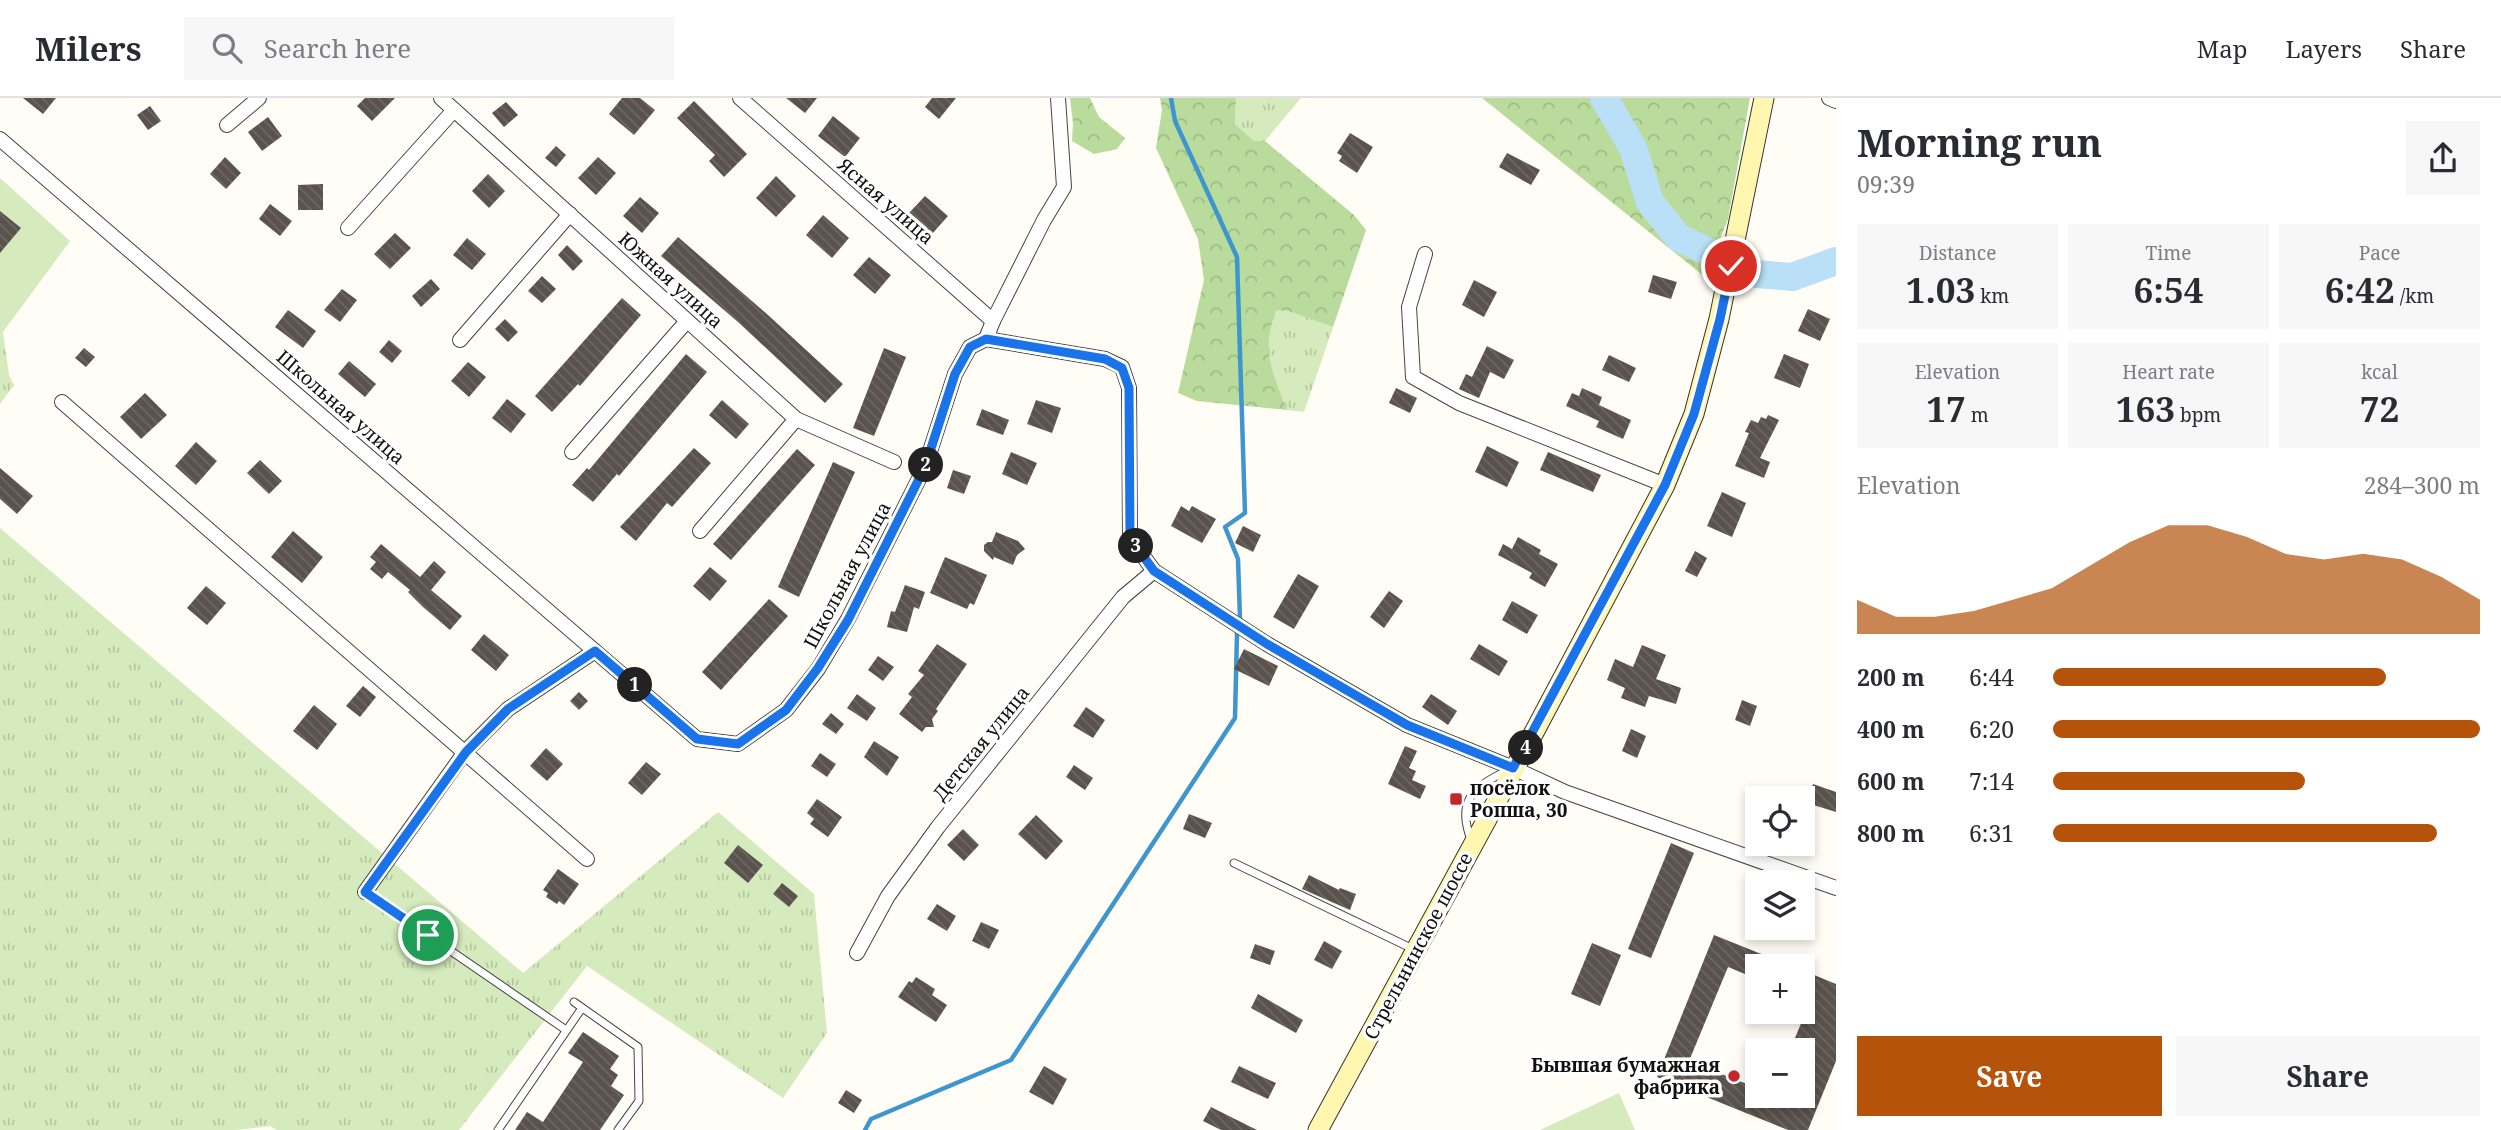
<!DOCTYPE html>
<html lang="en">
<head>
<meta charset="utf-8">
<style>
	body { margin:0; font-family:"Noto Serif",serif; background:#f7f7f7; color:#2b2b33; height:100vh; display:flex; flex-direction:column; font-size:26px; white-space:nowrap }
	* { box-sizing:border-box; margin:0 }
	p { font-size:23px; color:#7c7c81 }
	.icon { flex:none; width:38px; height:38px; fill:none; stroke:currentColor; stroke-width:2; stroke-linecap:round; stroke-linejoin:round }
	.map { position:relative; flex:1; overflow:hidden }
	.drawer { display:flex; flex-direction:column; background:#fff; width:665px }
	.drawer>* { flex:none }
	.controls { position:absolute; left:1745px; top:688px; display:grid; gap:14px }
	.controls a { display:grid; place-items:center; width:70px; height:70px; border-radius:0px; background:#fff; box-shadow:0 4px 10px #0003; font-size:35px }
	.pin { position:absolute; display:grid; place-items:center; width:60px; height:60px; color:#fff; margin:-30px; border:4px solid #fff; border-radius:50%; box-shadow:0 2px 7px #0007 }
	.km { position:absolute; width:35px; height:35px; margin:-18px; border-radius:50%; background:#222; color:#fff; font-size:19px; line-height:35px; text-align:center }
	.round { display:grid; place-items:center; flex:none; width:74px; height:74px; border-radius:0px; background:#f7f7f7 }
	.headline { display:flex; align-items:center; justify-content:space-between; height:119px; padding:0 21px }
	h1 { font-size:38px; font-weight:700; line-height:52px }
	.metrics { display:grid; grid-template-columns:repeat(3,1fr); gap:10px; height:119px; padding:7px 21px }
	.metrics div { display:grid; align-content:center; border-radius:0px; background:#f7f7f7; text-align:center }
	.metrics b { font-size:35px; font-weight:700 }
	.metrics small { font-size:19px; font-weight:400 }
	.metrics p { font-size:19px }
	.chart { height:196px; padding:14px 21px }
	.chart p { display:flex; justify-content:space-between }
	.chart svg { width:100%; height:126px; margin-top:7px; fill:#b45309; opacity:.7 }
	.action { display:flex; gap:14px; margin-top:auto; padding:14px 21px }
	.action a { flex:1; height:80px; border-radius:0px; background:#b45309; color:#fff; font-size:28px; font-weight:700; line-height:80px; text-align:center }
	.action a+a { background:#f7f7f7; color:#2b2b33 }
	ul { padding:0 21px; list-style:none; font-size:23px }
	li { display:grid; grid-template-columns:112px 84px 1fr; align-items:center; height:52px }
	li i { height:18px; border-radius:9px; background:#b45309 }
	header { display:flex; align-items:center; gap:42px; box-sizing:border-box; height:98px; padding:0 35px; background:#fff; border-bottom:2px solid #e1e1e2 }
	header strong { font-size:33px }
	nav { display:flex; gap:38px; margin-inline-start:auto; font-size:24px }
	.search { width:490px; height:63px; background:#f7f7f7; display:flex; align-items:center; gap:18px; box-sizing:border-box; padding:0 24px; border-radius:0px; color:#7c7c81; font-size:26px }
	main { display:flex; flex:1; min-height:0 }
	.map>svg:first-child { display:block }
</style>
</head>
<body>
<header>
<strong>Milers</strong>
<div class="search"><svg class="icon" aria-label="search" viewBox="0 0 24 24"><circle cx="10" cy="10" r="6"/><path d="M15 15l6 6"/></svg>Search here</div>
<nav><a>Map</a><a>Layers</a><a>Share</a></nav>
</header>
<main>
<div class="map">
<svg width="1836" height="1032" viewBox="0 0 1836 1032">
	<defs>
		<pattern id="grass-tufts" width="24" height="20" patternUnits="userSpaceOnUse" patternTransform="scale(1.75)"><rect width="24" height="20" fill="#d5ebbd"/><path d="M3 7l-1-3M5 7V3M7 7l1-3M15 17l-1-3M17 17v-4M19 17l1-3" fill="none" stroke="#b6c8a1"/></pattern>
		<pattern id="forest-crowns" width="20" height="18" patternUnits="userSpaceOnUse" patternTransform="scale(1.75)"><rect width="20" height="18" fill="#b9dc9c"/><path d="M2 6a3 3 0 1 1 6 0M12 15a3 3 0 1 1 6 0" fill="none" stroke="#9ebc85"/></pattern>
		<pattern id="building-back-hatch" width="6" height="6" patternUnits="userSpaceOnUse" patternTransform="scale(1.75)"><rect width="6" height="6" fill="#5a524d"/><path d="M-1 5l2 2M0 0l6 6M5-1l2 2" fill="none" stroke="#6d6662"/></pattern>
	</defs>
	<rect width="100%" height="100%" fill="#fffdf5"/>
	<!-- grass -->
	<g fill="url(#grass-tufts)">
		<path d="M1236,0H1301L1265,43H1254L1235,26Z"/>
		<path d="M1276,211L1288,213L1333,229L1304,314L1287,312C1271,273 1261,254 1276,211Z"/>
		<path d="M3,234L9,277L14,287L0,306V238Z"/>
		<path d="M0,430L523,875L718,714L814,796L827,935L783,1000L587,868L459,1032H277L270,1028L236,1032H0Z"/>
	</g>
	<!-- forest -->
	<g fill="url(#forest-crowns)">
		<path d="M1070,0H1090L1099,19L1125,40L1117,51L1094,56L1072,43L1073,25Z"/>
		<path d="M1160,0H1236L1235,26L1254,43H1265L1354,117L1366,132L1333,229L1288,213L1276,212C1261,254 1272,273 1287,312L1197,303L1178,295L1204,182L1198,141L1156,50L1162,12Z"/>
		<path d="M1482,0H1750L1728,121L1705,179Z"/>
	</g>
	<!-- park -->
	<g fill="#d5ebbd">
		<path d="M0,80L70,143L0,238Z"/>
		<path d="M1619,995L1635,1032H1540Z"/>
	</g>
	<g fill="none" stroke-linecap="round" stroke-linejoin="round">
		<!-- stream -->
		<g stroke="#3f96cf" stroke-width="4.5">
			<path d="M1171,0L1175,23L1237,159L1245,415L1225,429L1238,461L1240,521"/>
			<path d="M865,1032L871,1021L1011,962L1235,620L1237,535"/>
		</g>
		<!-- river -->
		<path stroke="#b9e0f7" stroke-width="28" d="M1604,0L1633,50L1650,104L1679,140L1757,176L1792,179L1836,163"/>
	</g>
	<!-- building -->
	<g fill="url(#building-back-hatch)">
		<path d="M23,0H56L43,16Z"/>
		<path d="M365,0H395L372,23L357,8Z"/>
		<path d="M622,0H640L655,12L634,37L609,16Z"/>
		<path d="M786,0H817L805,15Z"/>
		<path d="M932,0H956L939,21L925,9Z"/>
		<path d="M694,3L747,56L724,79L709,63L715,57L677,20Z"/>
		<path d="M506,4L518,17L504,29L492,15Z"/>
		<path d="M150,8L161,23L148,32L137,17Z"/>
		<path d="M833,18L860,40L845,59L818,38Z"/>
		<path d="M268,19L282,38L262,53L248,34Z"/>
		<path d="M1350,35L1373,49L1357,75L1339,63L1342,58L1337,55Z"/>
		<path d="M556,48L566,57L556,69L545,60Z"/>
		<path d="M1507,55L1540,72L1531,87L1499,69Z"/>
		<path d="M225,59L241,75L226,91L210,76Z"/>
		<path d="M598,59L616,75L596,97L578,80Z"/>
		<path d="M488,76L505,93L489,110L472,93Z"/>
		<path d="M776,78L796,98L776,119L756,100Z"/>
		<path d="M323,86V112H298V87Z"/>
		<path d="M925,98L948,118L932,136L909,115Z"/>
		<path d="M640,99L659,115L642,135L623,118Z"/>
		<path d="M270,106L292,123L280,138L259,121Z"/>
		<path d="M0,113L21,130L0,155Z"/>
		<path d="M823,117L849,140L832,160L806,137Z"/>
		<path d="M395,135L411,150L390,171L374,156Z"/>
		<path d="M678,139L768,217L843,286L825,305L738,224L661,158Z"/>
		<path d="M467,140L486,156L472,172L453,157Z"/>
		<path d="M567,147L583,163L573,173L558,157Z"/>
		<path d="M869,159L891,177L875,196L853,177Z"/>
		<path d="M1653,177L1677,184L1671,201L1648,194Z"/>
		<path d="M542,178L556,191L542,205L528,193Z"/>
		<path d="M431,181L440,191L421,209L412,198Z"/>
		<path d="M1474,182L1497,194L1484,219L1462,207Z"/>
		<path d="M342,191L357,202L340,224L324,212Z"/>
		<path d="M622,200L641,217L580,288L578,286L552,314L535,298Z"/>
		<path d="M1808,211L1830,221L1820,243L1798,233Z"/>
		<path d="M288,212L316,233L303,250L275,229Z"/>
		<path d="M505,221L518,234L508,244L495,231Z"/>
		<path d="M389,242L402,253L392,265L379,254Z"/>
		<path d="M1487,248L1514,262L1504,281L1490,274L1479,300L1459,291L1466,276L1472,279Z"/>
		<path d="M84,250L95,259L86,269L75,260Z"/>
		<path d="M884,250L906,259L874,338L853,330Z"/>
		<path d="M686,256L707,274L619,378L617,376L593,404L572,387L587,370L589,372Z"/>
		<path d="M1784,256L1809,266L1800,290L1774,280Z"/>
		<path d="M1609,257L1636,270L1629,284L1602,272Z"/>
		<path d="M349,263L376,286L365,299L338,276Z"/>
		<path d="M468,264L486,279L469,299L451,283Z"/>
		<path d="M1396,290L1417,300L1410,315L1389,305Z"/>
		<path d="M1582,290L1602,299L1599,307L1631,322L1623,341L1596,329L1599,323L1566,308L1572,295L1579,298Z"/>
		<path d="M145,295L167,317L141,341L120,319Z"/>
		<path d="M507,301L526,316L511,335L492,320Z"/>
		<path d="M722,302L749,326L736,341L709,317Z"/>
		<path d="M1036,302L1061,310L1052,335L1027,326Z"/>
		<path d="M982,311L1009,322L1003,337L976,327Z"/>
		<path d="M1768,317L1779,322L1760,360L1770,364L1764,380L1735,368L1749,335L1745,334L1751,322L1758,325L1761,319L1766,321Z"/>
		<path d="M196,344L217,363L196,387L175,368Z"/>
		<path d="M1487,348L1519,364L1507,389L1475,374Z"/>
		<path d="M694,350L711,365L672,409L667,405L636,443L620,429Z"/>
		<path d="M797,351L815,367L731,462L713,446Z"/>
		<path d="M1011,354L1037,365L1027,387L1002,376Z"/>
		<path d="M1548,354L1601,377L1593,394L1540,372Z"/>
		<path d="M260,362L282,383L269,396L247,375Z"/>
		<path d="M833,364L855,374L799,499L778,489Z"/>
		<path d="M0,370L33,398L17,416L0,401Z"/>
		<path d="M953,372L971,378L964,396L947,390Z"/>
		<path d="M1722,394L1746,405L1732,439L1707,428Z"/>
		<path d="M1181,408L1189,413L1192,408L1216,421L1202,445L1171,428Z"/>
		<path d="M1243,428L1261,437L1253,454L1235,445Z"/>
		<path d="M293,433L323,459L302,485L271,459Z"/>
		<path d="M996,434L1018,443L1025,451L1017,457L1013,467L994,459L993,462L984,453V447L988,444H992Z"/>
		<path d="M1518,439L1541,452L1539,456L1558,466L1545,489L1529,480L1532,475L1498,457L1503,446L1512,451Z"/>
		<path d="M381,446L420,479L434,463L446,474L431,492L462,518L450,532L423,509L408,494L410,492L388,474L382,481L370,471L376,464L370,459Z"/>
		<path d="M1695,453L1707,460L1697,479L1685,473Z"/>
		<path d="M945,459L987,477L974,507L970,505L967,511L930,495Z"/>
		<path d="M710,469L727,483L710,503L693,488Z"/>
		<path d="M1298,476L1319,488L1294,531L1273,519Z"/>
		<path d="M905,487L925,494L919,511L914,509L907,534L887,529L891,513L895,514Z"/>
		<path d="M206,488L226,505L207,527L187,510Z"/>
		<path d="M1389,493L1403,503L1384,530L1370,519Z"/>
		<path d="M769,501L788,518L721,592L702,574Z"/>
		<path d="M1512,503L1538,517L1527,536L1502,522Z"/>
		<path d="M484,536L509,557L496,573L471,552Z"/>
		<path d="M937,546L967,566L936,611L938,613L932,621L934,629H926L922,634L899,616L912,599L908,596L924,577L918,573Z"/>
		<path d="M1479,546L1508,563L1499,578L1470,561Z"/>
		<path d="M1642,547L1666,557L1656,581L1681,590L1676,606L1649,598L1645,609L1621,600L1625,590L1607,582L1615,561L1633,569Z"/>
		<path d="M1244,551L1278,568L1269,588L1234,571Z"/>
		<path d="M878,558L894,569L883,583L868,572Z"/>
		<path d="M363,588L376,599L360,619L346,608Z"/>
		<path d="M579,594L588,603L579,612L570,603Z"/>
		<path d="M857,596L876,610L867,623L847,610Z"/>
		<path d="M1431,596L1457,613L1448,627L1422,609Z"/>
		<path d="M1742,602L1757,608L1750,628L1735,622Z"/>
		<path d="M314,607L337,626L317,652L293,633Z"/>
		<path d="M1086,609L1105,622L1093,640L1073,628Z"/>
		<path d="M831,615L844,626L836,636L822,626Z"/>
		<path d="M1631,631L1646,638L1637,660L1622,653Z"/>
		<path d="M874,643L899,659L887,678L864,659Z"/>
		<path d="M1405,648L1417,653L1409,670L1416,673L1412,682L1426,688L1420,701L1388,686Z"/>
		<path d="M546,650L563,666L547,683L530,668Z"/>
		<path d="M820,655L836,666L827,679L811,668Z"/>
		<path d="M646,664L661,676L642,697L628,685Z"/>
		<path d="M1074,667L1093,680L1085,692L1066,679Z"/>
		<path d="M1813,686L1836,694V714L1807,705Z"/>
		<path d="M817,701L842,719L828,739L810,726L814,721L807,715Z"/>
		<path d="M1189,716L1212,725L1205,740L1183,731Z"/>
		<path d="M1036,717L1063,743L1046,762L1018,736Z"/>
		<path d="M963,731L979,747L964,763L947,747Z"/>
		<path d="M1671,745L1694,755L1651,860L1628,851Z"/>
		<path d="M738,747L763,767L748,785L724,765Z"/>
		<path d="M558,771L579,786L564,807L559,803L557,806L546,799L548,795L543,792Z"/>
		<path d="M1309,777L1339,792L1340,790L1356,796L1350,812L1302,791Z"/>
		<path d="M782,785L798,798L789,809L773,796Z"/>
		<path d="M937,806L956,818L947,833L927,821Z"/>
		<path d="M981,824L999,832L989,851L972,843Z"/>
		<path d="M1714,837L1789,867L1757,868V881L1728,869L1689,963L1757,990V998H1775L1788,1003L1790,998H1802V952H1790L1812,899L1802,895V872L1836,886V963L1808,1032H1788L1657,979Z"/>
		<path d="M1324,843L1342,853L1332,871L1314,862Z"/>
		<path d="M1592,845L1621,857L1600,908L1571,896Z"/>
		<path d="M1255,846L1275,853L1270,867L1250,860Z"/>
		<path d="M916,879L935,891L932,897L947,907L936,924L898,899L909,883L912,885Z"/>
		<path d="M1258,896L1303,922L1296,935L1251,910Z"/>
		<path d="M583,934L619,958L610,971L618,977L611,988L624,997L600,1032H515L527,1014L543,1024L583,964L568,955Z"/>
		<path d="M1044,968L1067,981L1053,1007L1029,994Z"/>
		<path d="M1239,968L1276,985L1268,1001L1231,984Z"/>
		<path d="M846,992L862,1002L854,1015L838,1005Z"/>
		<path d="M1211,1009L1257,1032H1221L1203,1023Z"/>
	</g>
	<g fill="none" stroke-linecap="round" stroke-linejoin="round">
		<!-- service casing -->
		<g stroke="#444" stroke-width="9">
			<g id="service">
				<path d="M1472,744C1455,703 1473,688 1509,672"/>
				<path d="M1234,765L1413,851"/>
				<path d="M365,794L566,932"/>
				<path d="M574,904L638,949L639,1003L618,1032"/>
				<path d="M498,1032L582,910"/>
			</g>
		</g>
		<!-- minor casing -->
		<g stroke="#444" stroke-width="16">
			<g id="minor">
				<path d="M441,0L796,321L894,364"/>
				<path d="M740,0L993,223L986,241"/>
				<path d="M1829,0L1836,3"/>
				<path d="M227,27L259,0"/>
				<path d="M0,41L697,641L738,646L786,612L818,571L848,521L925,369L955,276L970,249L986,241L1105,261L1122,269L1129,290L1130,440L1154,473L1267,546L1407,627L1513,670L1565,694L1836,790"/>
				<path d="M348,130L454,12"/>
				<path d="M1425,156L1409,209L1413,279L1459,305L1665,387"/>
				<path d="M993,223L1044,122L1064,89L1058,0"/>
				<path d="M460,242L570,116"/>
				<path d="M62,304L587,761"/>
				<path d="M572,354L687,223"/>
				<path d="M700,433L796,321"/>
				<path d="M365,794L465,654L508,611L595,553"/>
				<path d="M857,855L888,798L938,729L1123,499L1154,473"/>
			</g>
		</g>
		<!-- secondary casing -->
		<g stroke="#333" stroke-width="21">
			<path id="secondary" d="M1318,1032L1530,642L1665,387L1694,316L1719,221L1764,0"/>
		</g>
		<!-- service -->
		<use href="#service" stroke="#fff" stroke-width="7"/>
		<!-- minor -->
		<use href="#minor" stroke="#fff" stroke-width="14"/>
		<!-- secondary -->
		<use href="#secondary" stroke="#fff6b0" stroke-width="19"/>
	</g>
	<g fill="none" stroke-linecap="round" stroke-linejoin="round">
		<!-- route casing -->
		<g stroke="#fff" stroke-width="14">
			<path id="route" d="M428,837L365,794L466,654L508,611L595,553L697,641L738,646L786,612L818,570L848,522L925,369L955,276L970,249L986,241L1105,261L1122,270L1129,290L1130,440L1154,473L1267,546L1407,627L1513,670L1665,387L1694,316L1720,221L1731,168"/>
		</g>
		<!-- route -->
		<use href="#route" stroke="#1a73e8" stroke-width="9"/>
	</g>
	<!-- markers -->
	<g fill="#c4262e" stroke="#fff" stroke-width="2.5">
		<rect x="1449" y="694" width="14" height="14" rx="3.5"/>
		<circle cx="1734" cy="978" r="7"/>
	</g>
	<g text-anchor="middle" stroke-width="7" stroke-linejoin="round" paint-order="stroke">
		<!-- street labels -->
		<g font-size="19" fill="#111" stroke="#fff">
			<text transform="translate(886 103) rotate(41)" y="7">Ясная улица</text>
			<text transform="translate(671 182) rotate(42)" y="7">Южная улица</text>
			<text transform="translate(341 309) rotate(41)" y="7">Школьная улица</text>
			<text transform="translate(847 477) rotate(-62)" y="7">Школьная улица</text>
			<text transform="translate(981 645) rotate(-51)" y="7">Детская улица</text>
			<text transform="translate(1418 848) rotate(-62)" y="7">Стрельнинское шоссе</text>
		</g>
		<!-- poi labels -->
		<g font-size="19" font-weight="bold" fill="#111" stroke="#fff" text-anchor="start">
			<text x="1470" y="697">посёлок<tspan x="1470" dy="22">Ропша, 30</tspan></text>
			<text x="1720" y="974" text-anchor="end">Бывшая бумажная<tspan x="1720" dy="22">фабрика</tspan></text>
		</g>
	</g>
</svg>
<div class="controls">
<a><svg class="icon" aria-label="locate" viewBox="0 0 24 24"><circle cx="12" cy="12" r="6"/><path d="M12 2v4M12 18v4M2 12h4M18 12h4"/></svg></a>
<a><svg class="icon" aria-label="layers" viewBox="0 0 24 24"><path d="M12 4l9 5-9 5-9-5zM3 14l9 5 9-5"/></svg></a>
<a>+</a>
<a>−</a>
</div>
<div class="pin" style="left:428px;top:837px;background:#1e9e55"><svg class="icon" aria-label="arrive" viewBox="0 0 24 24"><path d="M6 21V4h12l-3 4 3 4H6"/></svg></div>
<div class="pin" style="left:1731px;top:168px;background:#d93025"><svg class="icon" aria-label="check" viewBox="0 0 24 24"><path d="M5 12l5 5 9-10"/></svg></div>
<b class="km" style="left:635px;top:587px">1</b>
<b class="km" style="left:926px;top:367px">2</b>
<b class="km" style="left:1136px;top:448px">3</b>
<b class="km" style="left:1526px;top:650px">4</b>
</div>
<section class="drawer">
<div class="headline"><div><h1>Morning run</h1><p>09:39</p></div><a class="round"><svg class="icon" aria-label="share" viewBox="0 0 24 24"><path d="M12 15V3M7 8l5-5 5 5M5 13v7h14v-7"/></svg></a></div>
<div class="metrics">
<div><p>Distance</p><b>1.03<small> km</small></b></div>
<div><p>Time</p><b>6:54</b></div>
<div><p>Pace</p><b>6:42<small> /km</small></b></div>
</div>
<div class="metrics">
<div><p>Elevation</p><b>17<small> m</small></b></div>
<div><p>Heart rate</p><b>163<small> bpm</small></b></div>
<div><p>kcal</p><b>72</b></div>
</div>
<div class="chart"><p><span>Elevation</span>284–300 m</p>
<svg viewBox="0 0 160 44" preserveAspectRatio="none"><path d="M0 44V32L10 38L20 38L30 36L40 32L50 28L60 20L70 12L80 6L90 6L100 10L110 16L120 18L130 16L140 18L150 24L160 32V44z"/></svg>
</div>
<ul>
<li><b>200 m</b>6:44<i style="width:78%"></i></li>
<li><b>400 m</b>6:20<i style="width:100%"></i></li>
<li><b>600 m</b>7:14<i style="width:59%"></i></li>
<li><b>800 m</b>6:31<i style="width:90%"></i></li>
</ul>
<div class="action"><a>Save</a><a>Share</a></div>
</section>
</main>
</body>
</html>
